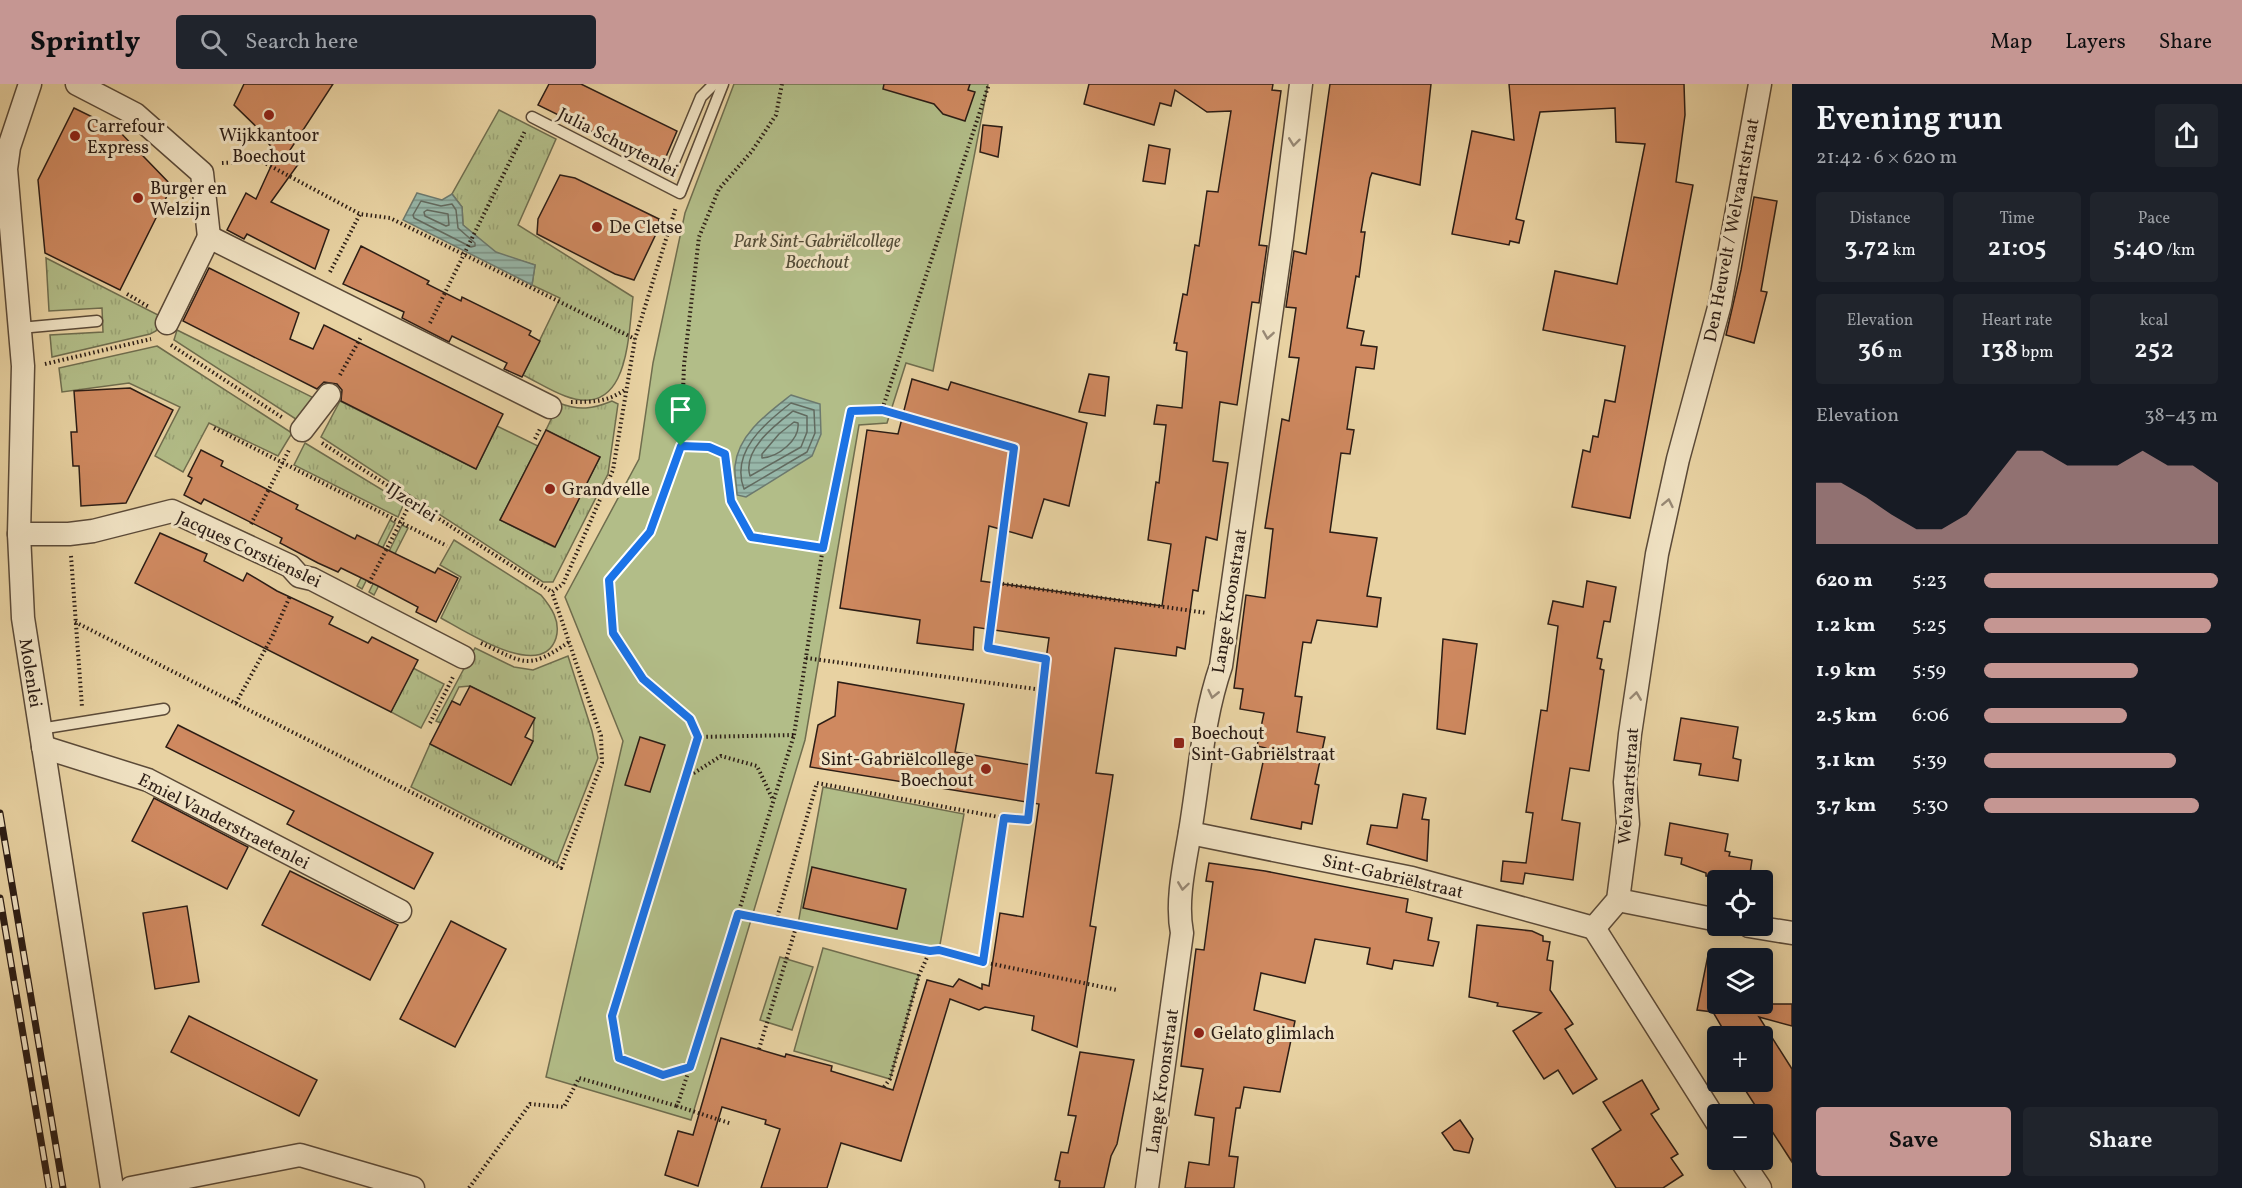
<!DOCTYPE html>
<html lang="en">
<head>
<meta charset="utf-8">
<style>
	body { margin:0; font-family:Vollkorn,serif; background:#20242c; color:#f1f3f6; height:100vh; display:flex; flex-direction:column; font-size:22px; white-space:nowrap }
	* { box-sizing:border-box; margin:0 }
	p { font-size:20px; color:#9ea1a6 }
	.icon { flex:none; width:33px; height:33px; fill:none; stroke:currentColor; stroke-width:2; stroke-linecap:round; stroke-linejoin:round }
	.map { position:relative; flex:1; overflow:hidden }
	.drawer { display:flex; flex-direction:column; background:#171b24; width:450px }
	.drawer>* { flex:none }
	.tools { position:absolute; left:1707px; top:786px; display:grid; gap:12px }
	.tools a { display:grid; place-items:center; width:66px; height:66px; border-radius:6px; background:#171b24; box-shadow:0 3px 15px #0003; font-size:30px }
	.pin { position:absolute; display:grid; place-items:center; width:51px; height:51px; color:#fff; margin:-62px -26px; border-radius:50% 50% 50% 0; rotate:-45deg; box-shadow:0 0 6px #0007 }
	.pin .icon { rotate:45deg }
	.round { display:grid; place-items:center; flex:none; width:63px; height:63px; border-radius:6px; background:#20242c }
	.overview { display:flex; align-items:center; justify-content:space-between; height:102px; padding:0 24px }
	h1 { font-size:33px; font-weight:600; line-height:45px }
	.figures { display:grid; grid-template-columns:repeat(3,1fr); gap:9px; height:102px; padding:6px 24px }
	.figures div { display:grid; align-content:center; border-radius:6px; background:#20242c; text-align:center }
	.figures b { font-size:26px; font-weight:600 }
	.figures small { font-size:16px; font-weight:400 }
	.figures p { font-size:16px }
	.chart { height:168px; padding:12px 24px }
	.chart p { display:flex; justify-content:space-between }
	.chart svg { width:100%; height:108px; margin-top:6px; fill:#c59692; opacity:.7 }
	.primary-button { display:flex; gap:12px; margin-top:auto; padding:12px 24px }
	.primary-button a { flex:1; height:69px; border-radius:6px; background:#c59692; color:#111; font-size:24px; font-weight:600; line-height:69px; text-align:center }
	.primary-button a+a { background:#20242c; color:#f1f3f6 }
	ul { padding:0 24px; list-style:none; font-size:20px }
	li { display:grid; grid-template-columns:96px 72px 1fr; align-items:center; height:45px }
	li i { height:15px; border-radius:8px; background:#c59692 }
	header { display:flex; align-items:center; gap:36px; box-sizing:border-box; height:84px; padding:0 30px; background:#c59692; color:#111 }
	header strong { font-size:28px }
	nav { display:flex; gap:33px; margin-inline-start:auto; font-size:21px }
	.search { width:420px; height:54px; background:#20242c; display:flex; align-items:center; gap:15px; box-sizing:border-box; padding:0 21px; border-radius:6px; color:#9ea1a6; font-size:22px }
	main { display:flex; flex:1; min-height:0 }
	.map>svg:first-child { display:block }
</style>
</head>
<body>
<header>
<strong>Sprintly</strong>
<div class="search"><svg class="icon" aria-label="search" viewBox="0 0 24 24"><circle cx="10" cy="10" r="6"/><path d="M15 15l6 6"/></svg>Search here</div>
<nav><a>Map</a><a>Layers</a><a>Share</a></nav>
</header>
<main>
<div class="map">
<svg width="1792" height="1104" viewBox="0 0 1792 1104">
	<defs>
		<pattern id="grass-tufts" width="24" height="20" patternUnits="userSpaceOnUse" patternTransform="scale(1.5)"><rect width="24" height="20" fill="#b2bd88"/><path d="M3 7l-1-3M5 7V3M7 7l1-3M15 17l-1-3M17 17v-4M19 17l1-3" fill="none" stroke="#99a274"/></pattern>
		<pattern id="water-rules" width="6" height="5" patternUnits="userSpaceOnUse" patternTransform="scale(1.5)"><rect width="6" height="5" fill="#97b7a9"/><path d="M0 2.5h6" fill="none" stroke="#7b9488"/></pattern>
	</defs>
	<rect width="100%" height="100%" fill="#e8d2a2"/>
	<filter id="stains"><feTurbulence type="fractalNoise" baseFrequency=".00333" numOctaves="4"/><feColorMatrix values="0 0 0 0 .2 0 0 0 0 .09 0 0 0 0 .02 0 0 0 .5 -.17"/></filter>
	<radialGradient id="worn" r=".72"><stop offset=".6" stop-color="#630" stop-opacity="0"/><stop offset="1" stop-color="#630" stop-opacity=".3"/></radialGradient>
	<!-- grass -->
	<g fill="url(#grass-tufts)" stroke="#6f6d4e" stroke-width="1.5">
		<path d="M499,26L556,55L518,141L633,213C628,253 629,336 565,312C551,307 537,298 523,291L560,214L532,201L535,181L496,169L463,141L462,123L452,110Z"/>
		<path d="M46,174L164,234L156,247L150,250L52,273L50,251L103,248L102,224L49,227Z"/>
		<path d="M177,246L312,313L302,339L174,256Z"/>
		<path d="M157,262L292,349L278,372L209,339L183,388L155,372L180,323L129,299L62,308L59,284Z"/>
		<path d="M340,317L476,385L497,342L538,362L500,436L554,463L600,373L546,346L559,319C579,327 593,325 612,317L618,320L608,390L553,498H543L321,353Z"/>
		<path d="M305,359L404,419L398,433L294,381Z"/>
		<path d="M390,436L395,439L362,505L357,502Z"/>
		<path d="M402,441L408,444L374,511L369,508Z"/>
		<path d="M454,456L541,511C551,523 561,537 556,554C542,598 465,547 441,534L461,493L440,481Z"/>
		<path d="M475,564L514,583L533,586L568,572L592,647L598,674L557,779L411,703L430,660L511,701L533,657L534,634L470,602L459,603L441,639L436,637Z"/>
		<path d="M413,584L444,600L421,644L391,628Z"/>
	</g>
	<!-- green -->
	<g fill="#b2bd88" stroke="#6f6d4e" stroke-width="1.5">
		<path d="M734,0H988L933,287L906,279L887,339L859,341L805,656L691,1036L546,993L623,657L565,513L639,375L653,279L685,129Z"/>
		<path d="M823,703L964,730L939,866L798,840Z"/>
		<path d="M823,864L919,891L890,995L794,967Z"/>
		<path d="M780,873L813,883L792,946L760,936Z"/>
	</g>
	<!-- water -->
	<g fill="url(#water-rules)" stroke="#6c796e" stroke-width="1.5">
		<path d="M417,109L442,116L452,110L462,123L463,141L496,168L535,181L532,201L403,136Z"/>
		<path d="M791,311L820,320L821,350L812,372L746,413L737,411C737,401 734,391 735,382C738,350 768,329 791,311Z"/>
	</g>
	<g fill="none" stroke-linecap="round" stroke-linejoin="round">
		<!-- shore -->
		<g stroke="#626a5f" stroke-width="1.5">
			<path d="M421,117L441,122L452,120L456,126L458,144L475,159V162L471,163L414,134L413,131Z"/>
			<path d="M427,126L448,130L449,141L446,142L425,132L424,128Z"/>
			<path d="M791,319L814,326L815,349L807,368L744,405C730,368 765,339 791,319Z"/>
			<path d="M793,327L807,332V348L801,363L750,392C742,366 775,341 793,327Z"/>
			<path d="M794,338L798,339C800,356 778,373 762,374V370L779,350Z"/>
		</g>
	</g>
	<!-- building -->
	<g fill="#cf8960" stroke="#2c1d15" stroke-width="1.5">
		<path d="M244,0H333L290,66L302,75L271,118L329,146L315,185L247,150L244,155L227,146L246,109L256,115L277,69L268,59L270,56L234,21Z"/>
		<path d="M549,0H581L677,47L662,82L538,21Z"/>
		<path d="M884,0H970L968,6L975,8L965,37L943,30L934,20L883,5Z"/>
		<path d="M1089,0H1273L1272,6L1281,7L1259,161L1267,162L1259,219L1252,218L1237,321L1220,318L1213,377L1228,379L1217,456L1206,453L1198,507L1193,506L1185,565L1177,563L1176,572L1115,564L1096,689L1113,691L1090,842L1096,843L1077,963L1032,946L1034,932L985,923L979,926L950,915L901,1077L841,1059L827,1104H761L780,1045L765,1040L766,1036L722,1023L698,1102L665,1091L678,1047L693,1051L721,954L785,973L786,970L832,982L831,987L893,1006L927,896L953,903L959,895L982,905V900L989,902L1000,829L1023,833L1039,720L810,683L818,641L835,632L838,598L964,620L955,668L1031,681L1049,554L974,543L973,566L917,559L920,536L840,524L867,346L898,350L912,295L948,306L951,298L1087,339L1069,422L1044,415L1032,454L989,442L981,497L1162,522L1171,460L1148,456L1156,398L1159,399L1166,341L1154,340L1157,321L1182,324L1187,268L1176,266L1177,259H1174L1183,210L1187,211L1195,161L1199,162L1207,107L1218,108L1231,27L1207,28L1175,6L1171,22L1160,19L1154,41L1084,20Z"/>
		<path d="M1330,0H1431L1420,101L1372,89L1370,94L1361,148H1365L1359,193L1356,192L1347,244L1364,247L1361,261L1377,263L1374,285L1356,283L1347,345L1354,346L1350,370L1341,369L1330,448L1377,454L1367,512L1381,514L1377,543L1317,536L1311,559L1303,558L1295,612L1302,613L1297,648L1325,653L1315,700L1319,701L1312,740L1302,738L1301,745L1251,735L1266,664L1257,662L1264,629L1240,625L1243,605L1234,604L1246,511L1265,514L1273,445L1265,444L1282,335L1289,337L1299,274L1289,273L1296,224L1286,223L1294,167L1306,170Z"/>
		<path d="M1509,0H1684L1685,31L1676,98L1693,101L1630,434L1572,423L1583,366L1590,368L1593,352L1598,353L1605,316L1615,318L1625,262L1543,246L1555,187L1617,200L1645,60L1616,58L1615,24L1540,28L1516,135L1524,137L1519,159L1510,157L1509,161L1452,150L1472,47L1514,56Z"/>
		<path d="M74,24L117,45L172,102L120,206L45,169L38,96Z"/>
		<path d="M983,41L1002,43L998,73L980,68Z"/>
		<path d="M1149,61L1170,65L1165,100L1143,97Z"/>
		<path d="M560,91L575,94L659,135L656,150L634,196L615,190L537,150L538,135Z"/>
		<path d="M1754,113L1777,117L1761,207L1767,208L1754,259L1726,251L1741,186Z"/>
		<path d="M361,162L429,197L427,200L461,217L462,213L531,247L529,251L540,257L522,293L504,285L507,279L452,252L449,258L402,234L404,228L343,200Z"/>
		<path d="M209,184L299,229L290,255L313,265L324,241L503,330L476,385L341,317L342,306L337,300L324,298L317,305L183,237Z"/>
		<path d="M1089,290L1109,293L1105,332L1079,328Z"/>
		<path d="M130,304L173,326L126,419L81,422L79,382H73L71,348H77L74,307Z"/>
		<path d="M546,346L600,373L555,463L500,436Z"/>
		<path d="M201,366L223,377L221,382L298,421L296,425L355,455L357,451L435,489L438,484L458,494L436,538L416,528L418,523L378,502L341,484L338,488L318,479L280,459L282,454L204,415L201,420L184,411L192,394L188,392Z"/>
		<path d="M160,449L207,470L204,477L243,497L247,489L277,507L333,533L329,540L368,559L372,553L418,576L391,628L135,499Z"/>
		<path d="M1587,497L1616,503L1610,538L1604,537L1597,574L1602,575L1600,585L1604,586L1589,687L1570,684L1562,736L1580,739L1573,796L1525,789L1523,800L1501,797L1503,777L1526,779L1533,729L1526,728L1541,626L1547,627L1558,542L1548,540L1553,517L1583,523Z"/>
		<path d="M1443,555L1477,560L1465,650L1437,645Z"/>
		<path d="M470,602L535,634L525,653L533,657L511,701L430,660L452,617L460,621Z"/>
		<path d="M1681,634L1738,643L1733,674L1741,676L1738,697L1699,691L1701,680L1674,676Z"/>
		<path d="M178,641L433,769L414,805L287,740L294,727L166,663Z"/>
		<path d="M640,653L665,661L650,708L625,701Z"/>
		<path d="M1403,710L1426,714L1422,735L1429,736L1427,777L1367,760L1371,741L1397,744Z"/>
		<path d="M154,714L248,763L227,805L132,757Z"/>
		<path d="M1670,739L1728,750L1725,767L1730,768L1729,772L1752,776L1749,796L1706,792V789L1681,780L1682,774L1665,771Z"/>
		<path d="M1209,779L1265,787L1408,815L1406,828L1432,834L1428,856L1439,858L1433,882L1394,876L1392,885L1367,880L1370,864L1315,855L1305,899L1261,889L1254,926L1295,937L1280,1008L1244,1003L1240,1024H1236L1229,1072L1238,1073L1234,1104H1185L1189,1078L1209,1081L1214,1034L1195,1031L1203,985L1181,982L1196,865L1204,866L1213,798L1206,797Z"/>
		<path d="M812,783L906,805L897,845L803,824Z"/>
		<path d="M290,787L398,841L370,896L262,841Z"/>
		<path d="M187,822L199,898L155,905L143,829Z"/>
		<path d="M451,837L506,865L455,963L400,935Z"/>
		<path d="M1477,841L1532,847L1543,852V857L1550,858L1547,876L1553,877L1550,906L1573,940L1565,945L1597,995L1573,1010L1558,986L1544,995L1513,947L1541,929L1497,922L1498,919L1469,913Z"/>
		<path d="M1708,871L1718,872V920H1792V942L1759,933L1792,985V1078L1740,998H1762V952H1727L1713,928L1697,926Z"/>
		<path d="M189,932L317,996L299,1032L171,968Z"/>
		<path d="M1080,968L1134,976L1117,1060L1111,1072L1104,1104H1059L1060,1097L1055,1096L1061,1068L1068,1069L1076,1032L1068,1031Z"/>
		<path d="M1642,996L1659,1025L1651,1030L1678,1070L1671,1074L1683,1091L1663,1104H1616L1592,1065L1621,1046L1603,1018Z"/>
		<path d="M1460,1036L1473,1055L1469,1069L1454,1066L1442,1049Z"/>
	</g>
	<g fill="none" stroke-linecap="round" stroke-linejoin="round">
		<!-- lane casing -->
		<g stroke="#5b4a38" stroke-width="13">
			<g id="lane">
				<path d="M532,33L680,109L723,0"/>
				<path d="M671,85L701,13L714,0"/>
				<path d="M20,244L97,237"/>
				<path d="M40,645L164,625"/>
			</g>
		</g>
		<!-- street casing -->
		<g stroke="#5b4a38" stroke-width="25">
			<g id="street">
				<path d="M30,0L9,63L6,85L23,282L19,450L23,534L112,1104"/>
				<path d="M77,0L135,30L202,89L209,153"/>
				<path d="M209,153L550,323"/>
				<path d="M167,239L209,153"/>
				<path d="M302,346L329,311"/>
				<path d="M19,450H69L93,447L172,427L290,482L299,492L312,495L463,573"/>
				<path d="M43,663L148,696L400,827"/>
				<path d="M1190,749L1412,794L1594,844"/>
				<path d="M1618,816L1718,836"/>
				<path d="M1749,842L1792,849"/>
				<path d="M1594,844L1618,816L1628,740L1625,698L1630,650L1657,470L1678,375L1720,220L1760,0"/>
				<path d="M1594,844L1718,1040"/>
				<path d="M1741,1076L1760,1104"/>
				<path d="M131,1104L300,1071L413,1104"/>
				<path d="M1147,1104L1182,849C1175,813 1187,771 1192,735C1200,684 1204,631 1221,582L1282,154L1301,0"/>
			</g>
		</g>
		<!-- path -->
		<g stroke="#2c1d15" stroke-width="4" stroke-dasharray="1.5 3" stroke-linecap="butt">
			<path d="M782,0L776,31L752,67L719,105L699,153L684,281L681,362L709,363L725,370L731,417L751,453L823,463L851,327L882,326L989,0"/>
			<path d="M222,79L261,77L360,130L390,134L635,255"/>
			<path d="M330,188L360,130"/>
			<path d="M127,210L149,223"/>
			<path d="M430,239L525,47"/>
			<path d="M171,261L283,334"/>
			<path d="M45,280L151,255"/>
			<path d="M340,291L361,253"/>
			<path d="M571,318C593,318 608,318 626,305"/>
			<path d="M882,326L1014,364L997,499L1207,529"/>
			<path d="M214,344L447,462"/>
			<path d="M535,355L541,343"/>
			<path d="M322,359L552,508L563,500L613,386L635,255L676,123"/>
			<path d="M681,362L650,448L609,496L613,549L643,595L690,635L698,653L612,932L619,974L662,991L690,983L794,651L698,653"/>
			<path d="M251,440L290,364"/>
			<path d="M71,472L82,623"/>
			<path d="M369,499L411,418"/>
			<path d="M997,499L988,564L1046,575L1027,736L1004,734L983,878L1117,906"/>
			<path d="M75,538L561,784L602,679L601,652L552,508"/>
			<path d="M481,559C525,579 527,587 569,558"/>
			<path d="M806,574L1043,606"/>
			<path d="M236,619L272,553L290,512"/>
			<path d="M430,639L453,593"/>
			<path d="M794,651L823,463"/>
			<path d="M686,694L721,672L757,682L773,716"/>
			<path d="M738,830L930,867L939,866L983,878"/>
			<path d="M776,837L817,699L1004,734"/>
			<path d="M759,965L797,840"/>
			<path d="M690,983L677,1022L732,1040"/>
			<path d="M884,1003L890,995L919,891L930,867"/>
			<path d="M469,1104L530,1020L564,1023L579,994L677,1022"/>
		</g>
		<!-- lane -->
		<use href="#lane" stroke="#f0e2c3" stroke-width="10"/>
		<!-- street -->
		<use href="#street" stroke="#f0e2c3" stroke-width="22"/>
		<!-- rail casing -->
		<g stroke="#2c1d15" stroke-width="7">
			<g id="rail">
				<path d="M0,729L63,1104"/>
				<path d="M0,814L49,1104"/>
			</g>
		</g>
		<!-- rail -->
		<use href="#rail" stroke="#f0e2c3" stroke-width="4.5" stroke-dasharray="14" stroke-linecap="butt"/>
	</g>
	<!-- one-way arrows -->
	<defs><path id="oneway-chevron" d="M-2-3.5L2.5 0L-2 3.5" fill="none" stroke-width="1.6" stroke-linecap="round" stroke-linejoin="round" transform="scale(1.5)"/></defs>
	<g stroke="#988975">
		<use href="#oneway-chevron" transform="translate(1294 58) rotate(97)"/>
		<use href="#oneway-chevron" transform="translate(1268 251) rotate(99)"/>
		<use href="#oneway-chevron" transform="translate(1668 419) rotate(-78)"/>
		<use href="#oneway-chevron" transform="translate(1213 610) rotate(103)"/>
		<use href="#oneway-chevron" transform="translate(1636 612) rotate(-82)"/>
		<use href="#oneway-chevron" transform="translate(1183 802) rotate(98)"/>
	</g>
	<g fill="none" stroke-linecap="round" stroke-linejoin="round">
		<!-- route casing -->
		<g stroke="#fff" stroke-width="12">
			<path id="route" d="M882,326L1014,364L988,564L1046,575L1028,736L1004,734L983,878L939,866L930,867L738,830L690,983L663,991L619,974L612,932L698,653L690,635L643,595L613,549L609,496L650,448L681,362L709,363L725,370L731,417L751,453L823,464L851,327Z"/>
		</g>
		<!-- route -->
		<use href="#route" stroke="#1a73e8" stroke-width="8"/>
	</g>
	<!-- markers -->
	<g fill="#8f2418" stroke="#f0e2c3" stroke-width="2">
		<circle cx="269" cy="31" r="6"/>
		<circle cx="75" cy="52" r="6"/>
		<circle cx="138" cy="114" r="6"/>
		<circle cx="597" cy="143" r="6"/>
		<circle cx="550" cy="405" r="6"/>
		<rect x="1173" y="653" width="12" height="12" rx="3"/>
		<circle cx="986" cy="685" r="6"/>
		<circle cx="1199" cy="949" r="6"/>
	</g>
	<g text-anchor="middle" stroke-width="6" stroke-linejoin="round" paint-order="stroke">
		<!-- poi labels -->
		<g font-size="18" fill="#2c1d15" stroke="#f0e2c3" text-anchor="start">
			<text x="87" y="48">Carrefour<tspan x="87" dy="21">Express</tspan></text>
			<text x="269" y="57" text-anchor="middle">Wijkkantoor<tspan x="269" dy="21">Boechout</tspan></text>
			<text x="150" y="110">Burger en<tspan x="150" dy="21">Welzijn</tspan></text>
			<text x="609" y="149">De Cletse</text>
			<text x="562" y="411">Grandvelle</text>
			<text x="1191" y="655">Boechout<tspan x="1191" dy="21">Sint-Gabriëlstraat</tspan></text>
			<text x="974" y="681" text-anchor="end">Sint-Gabriëlcollege<tspan x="974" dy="21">Boechout</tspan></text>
			<text x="1211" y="955">Gelato glimlach</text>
		</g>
		<!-- street labels -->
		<g font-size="18" fill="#2c1d15" stroke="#f0e2c3">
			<text transform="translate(618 58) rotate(27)" y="6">Julia Schuytenlei</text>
			<text transform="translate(1731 146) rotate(-79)" y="6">Den Heuvelt / Welvaartstraat</text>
			<text transform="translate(412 418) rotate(33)" y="6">IJzerlei</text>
			<text transform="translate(249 465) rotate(25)" y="6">Jacques Corstienslei</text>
			<text transform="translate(1229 517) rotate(-81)" y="6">Lange Kroonstraat</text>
			<text transform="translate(31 589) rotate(81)" y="6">Molenlei</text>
			<text transform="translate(1628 702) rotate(-86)" y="6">Welvaartstraat</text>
			<text transform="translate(224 737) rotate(27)" y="6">Emiel Vanderstraetenlei</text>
			<text transform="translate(1393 792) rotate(13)" y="6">Sint-Gabriëlstraat</text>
			<text transform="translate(1162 997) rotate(-82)" y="6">Lange Kroonstraat</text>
		</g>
		<!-- park labels -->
		<g font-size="18" font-style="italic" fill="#544d38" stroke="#f0e2c3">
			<text x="817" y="163">Park Sint-Gabriëlcollege<tspan x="817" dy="21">Boechout</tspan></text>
		</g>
	</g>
	<rect width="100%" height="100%" filter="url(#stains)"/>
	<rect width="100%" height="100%" fill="url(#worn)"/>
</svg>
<div class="tools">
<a><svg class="icon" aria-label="locate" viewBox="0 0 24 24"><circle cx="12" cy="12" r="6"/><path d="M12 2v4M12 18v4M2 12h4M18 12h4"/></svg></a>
<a><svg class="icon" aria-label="layers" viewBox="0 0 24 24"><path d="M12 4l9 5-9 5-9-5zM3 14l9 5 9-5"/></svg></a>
<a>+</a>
<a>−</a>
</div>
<div class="pin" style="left:681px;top:362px;background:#1e9e55"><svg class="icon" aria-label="arrive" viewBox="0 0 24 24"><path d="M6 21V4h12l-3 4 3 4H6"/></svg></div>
</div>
<section class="drawer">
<div class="overview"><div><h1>Evening run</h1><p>21:42 · 6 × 620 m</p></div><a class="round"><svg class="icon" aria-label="share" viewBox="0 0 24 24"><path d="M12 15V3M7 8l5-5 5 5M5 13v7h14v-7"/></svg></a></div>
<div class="figures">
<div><p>Distance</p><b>3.72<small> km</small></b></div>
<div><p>Time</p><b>21:05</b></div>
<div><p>Pace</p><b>5:40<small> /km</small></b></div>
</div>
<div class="figures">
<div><p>Elevation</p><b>36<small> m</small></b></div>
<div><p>Heart rate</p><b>138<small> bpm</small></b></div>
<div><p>kcal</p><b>252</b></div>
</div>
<div class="chart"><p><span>Elevation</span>38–43 m</p>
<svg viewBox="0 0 160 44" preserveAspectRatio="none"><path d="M0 44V19L10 19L20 25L30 32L40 38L50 38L60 32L70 19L80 6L90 6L100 12L110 12L120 12L130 6L140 12L150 12L160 19V44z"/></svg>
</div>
<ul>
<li><b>620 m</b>5:23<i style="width:100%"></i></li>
<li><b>1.2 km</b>5:25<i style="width:97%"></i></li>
<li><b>1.9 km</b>5:59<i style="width:66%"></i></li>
<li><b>2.5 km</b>6:06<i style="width:61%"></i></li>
<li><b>3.1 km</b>5:39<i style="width:82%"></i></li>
<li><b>3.7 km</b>5:30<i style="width:92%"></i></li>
</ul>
<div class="primary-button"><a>Save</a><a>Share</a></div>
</section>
</main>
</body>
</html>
